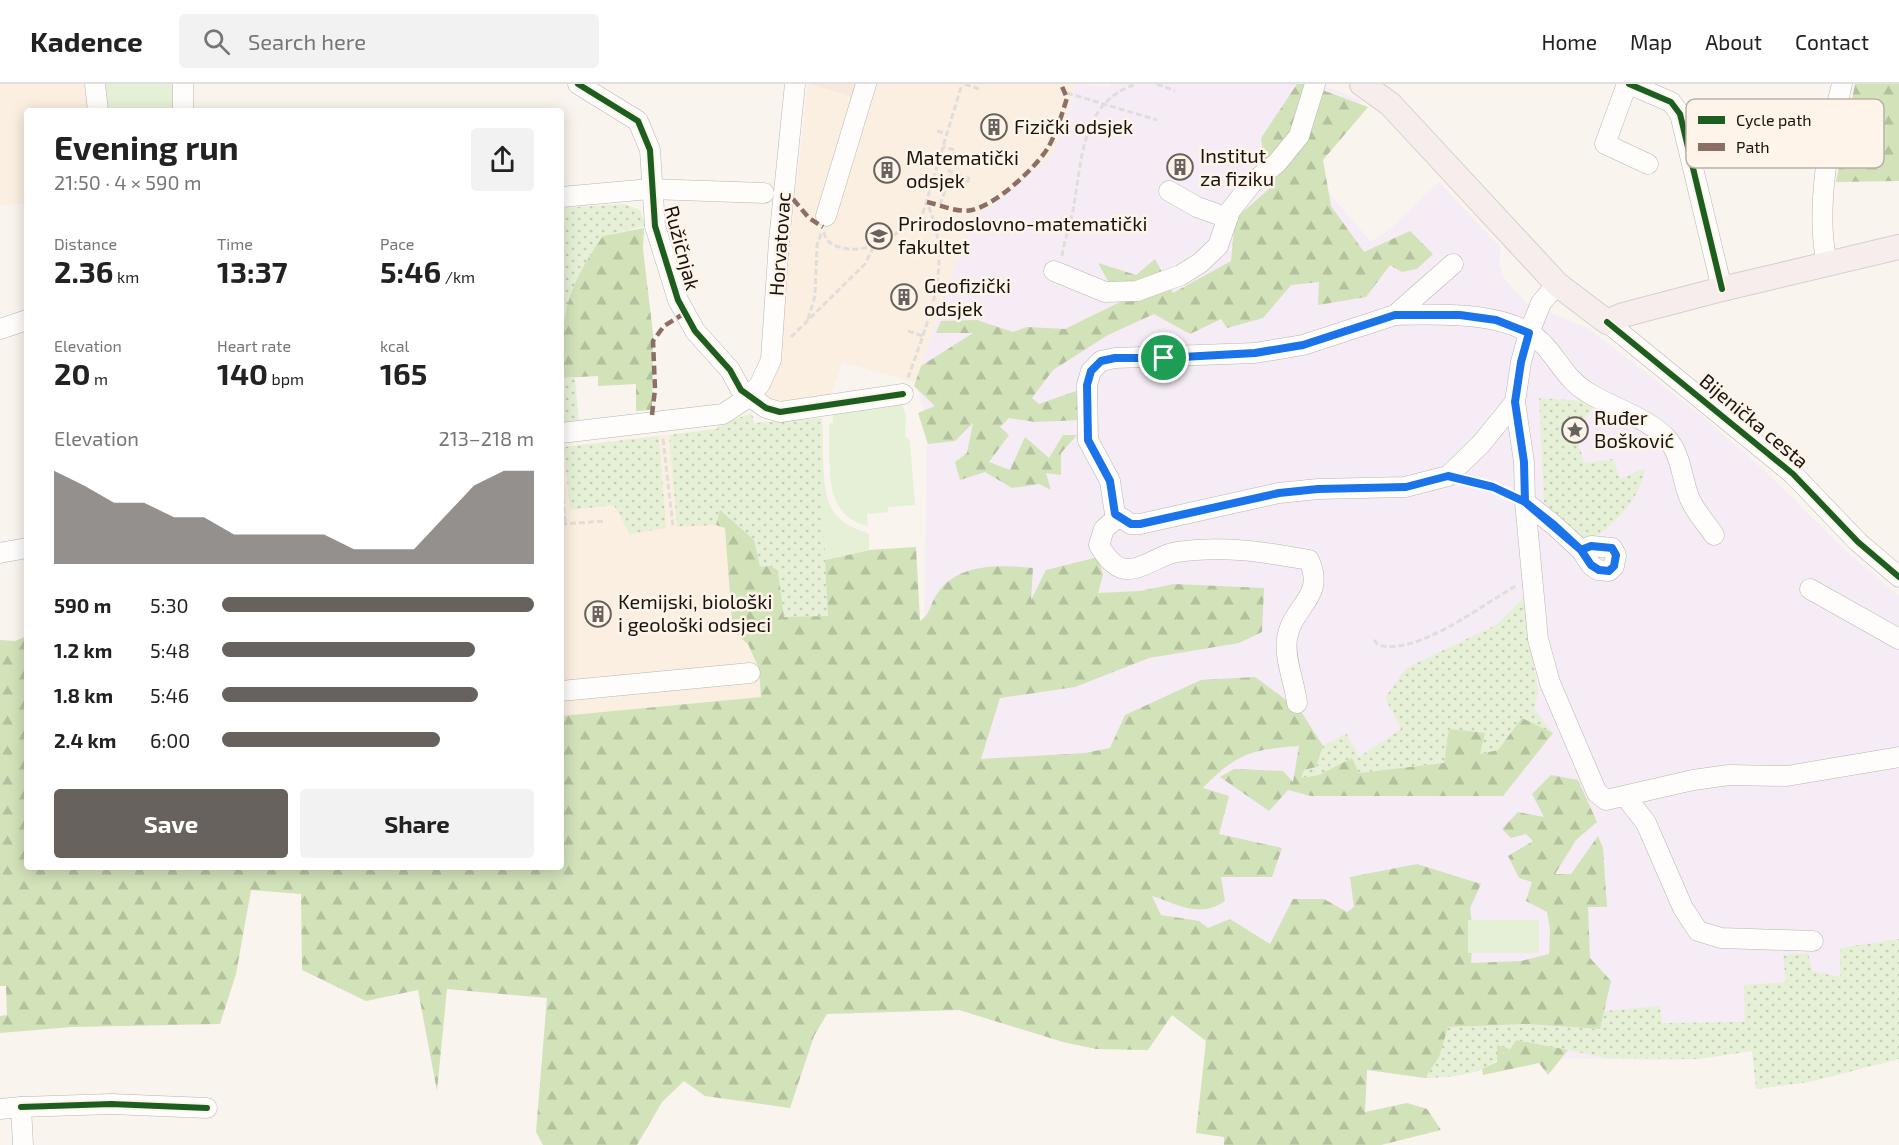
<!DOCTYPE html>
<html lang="en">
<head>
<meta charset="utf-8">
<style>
	body { margin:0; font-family:"Exo 2",sans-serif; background:#f2f2f2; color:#222; height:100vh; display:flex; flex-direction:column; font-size:22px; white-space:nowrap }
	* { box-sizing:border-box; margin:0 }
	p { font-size:20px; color:#767676 }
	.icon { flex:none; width:33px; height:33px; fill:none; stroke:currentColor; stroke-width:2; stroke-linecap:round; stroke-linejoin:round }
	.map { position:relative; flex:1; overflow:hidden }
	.sheet { position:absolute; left:24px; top:24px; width:540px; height:762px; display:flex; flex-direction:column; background:#fff; border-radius:6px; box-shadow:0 3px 15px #0003 }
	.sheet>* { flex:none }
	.pin { position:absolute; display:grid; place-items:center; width:51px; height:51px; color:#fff; margin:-26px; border:3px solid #fff; border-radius:50%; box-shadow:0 2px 6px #0007 }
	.round { display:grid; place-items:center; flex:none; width:63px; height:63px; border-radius:6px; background:#f2f2f2 }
	.head { display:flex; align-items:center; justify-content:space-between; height:102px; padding:0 30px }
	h1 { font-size:33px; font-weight:700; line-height:45px }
	.figures { display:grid; grid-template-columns:repeat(3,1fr); gap:9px; height:102px; padding:6px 30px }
	.figures div { display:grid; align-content:center }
	.figures b { font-size:30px; font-weight:700 }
	.figures small { font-size:16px; font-weight:400 }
	.figures p { font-size:16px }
	.chart { height:168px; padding:12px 30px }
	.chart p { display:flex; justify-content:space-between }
	.chart svg { width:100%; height:108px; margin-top:6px; fill:#67625d; opacity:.7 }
	.cta { display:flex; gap:12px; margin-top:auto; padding:12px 30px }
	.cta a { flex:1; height:69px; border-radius:6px; background:#67625d; color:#fff; font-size:24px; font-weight:700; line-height:69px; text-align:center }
	.cta a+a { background:#f2f2f2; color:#222 }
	ul { padding:0 30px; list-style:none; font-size:20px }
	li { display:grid; grid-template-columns:96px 72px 1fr; align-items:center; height:45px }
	li i { height:15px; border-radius:8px; background:#67625d }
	header { display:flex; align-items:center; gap:36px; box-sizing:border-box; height:84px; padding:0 30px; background:#fff; border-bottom:2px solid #e0e0e0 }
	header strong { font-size:28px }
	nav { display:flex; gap:33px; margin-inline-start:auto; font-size:21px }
	.search { width:420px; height:54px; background:#f2f2f2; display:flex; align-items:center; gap:15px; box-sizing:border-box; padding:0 21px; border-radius:6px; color:#767676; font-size:22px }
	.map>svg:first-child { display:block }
</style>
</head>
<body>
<header>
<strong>Kadence</strong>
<div class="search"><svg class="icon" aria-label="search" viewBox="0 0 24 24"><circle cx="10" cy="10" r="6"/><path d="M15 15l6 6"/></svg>Search here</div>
<nav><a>Home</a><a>Map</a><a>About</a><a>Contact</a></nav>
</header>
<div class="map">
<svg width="1899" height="1061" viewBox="0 0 1899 1061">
	<defs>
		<pattern id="grass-dots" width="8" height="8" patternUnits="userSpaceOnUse" patternTransform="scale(1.5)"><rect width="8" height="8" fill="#e6f0d6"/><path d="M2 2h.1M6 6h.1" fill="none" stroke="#c5cdb6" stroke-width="1.8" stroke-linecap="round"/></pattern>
		<pattern id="forest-firs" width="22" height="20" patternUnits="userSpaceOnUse" patternTransform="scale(1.5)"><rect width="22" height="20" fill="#d2e2b9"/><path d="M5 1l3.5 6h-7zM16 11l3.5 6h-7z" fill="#b4c19e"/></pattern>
	</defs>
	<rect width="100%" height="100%" fill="#f9f4ee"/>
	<!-- commercial -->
	<path fill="#f6ecf5" d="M1076,0L1109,3L1111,0H1319L1361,16L1312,89L1371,158L1390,145L1439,98L1501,164L1499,179L1503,193L1526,219L1588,244L1702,332L1765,387L1846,467L1899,512V975L1809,998L1756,1005L1752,967L1699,975L1667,976L1439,973L1249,944L783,860L924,562L927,334L915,299L958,170L975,133L1008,109L1054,68Z"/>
	<!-- industrial -->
	<path fill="#f6e9de" d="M809,0H858L854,13Z"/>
	<!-- built -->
	<g fill="#fbefe1">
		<path d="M0,0H102L104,27H27V120L0,121Z"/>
		<path d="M808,0L854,13L858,0H1076L1054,68L1008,109L975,133L958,170L915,299L842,278L829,316L782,323L764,311L776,284Z"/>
		<path d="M717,345L720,426L716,441L725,443L739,553L748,560L759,586L761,613L561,632V363Z"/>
	</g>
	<!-- grass -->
	<g fill="url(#grass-dots)">
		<path d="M624,120L640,126L646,142L603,152L565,234L561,249V124Z"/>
		<path d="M561,294H575L579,338L561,340Z"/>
		<path d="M1539,314L1596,318L1576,350L1584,379L1613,375L1620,395L1645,384C1640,418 1612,442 1585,461L1544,418Z"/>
		<path d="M752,329L754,339L820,334L828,533H784L778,486L760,483L720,427L716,441L677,443L669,351L717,345L719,341Z"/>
		<path d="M659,352L666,444L630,450L614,421L570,426L564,363Z"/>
		<path d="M1524,513L1538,610L1534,624L1553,649L1522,635L1498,666L1444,679L1359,689L1352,674L1319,691L1300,694L1304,686L1316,683L1323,662L1346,649L1359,673L1401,645L1385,614L1406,584L1496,541Z"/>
		<path d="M1899,855V975L1809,998L1756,1005L1752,967L1698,975L1607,974L1516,956C1489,991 1467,992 1425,994L1439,973L1447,943L1528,940L1600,945L1604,927L1660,922L1662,939L1745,938L1744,901L1786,898L1783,871L1808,869L1812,887L1840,893V864Z"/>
	</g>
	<!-- forest -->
	<g fill="url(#forest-firs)">
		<path d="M1297,0H1306L1368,23L1323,76L1331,122L1364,168L1410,147L1433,170L1417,185L1402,188L1390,181L1366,213L1318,221L1319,198L1291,201L1263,234L1227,244L1221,235L1190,250L1154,230L1108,251L1053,286L1032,314L1039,320L1076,307L1081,336L1035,338L1009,334L1000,343L1009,351L989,378L1010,386L1025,353L1049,374L1063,351H1077L1061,369V391L1046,389L1051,406L1039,400L1012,404L985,388L960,396L955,378L967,369L973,339L955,357L928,360L918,329L935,322L914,302L921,282L973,249H936L941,237L977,236L1013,248L1027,243L1065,245L1120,218L1098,179L1136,191L1155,175L1173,209L1231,177L1235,135L1269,105L1261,54Z"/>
		<path d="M1855,0H1899V97L1836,98Z"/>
		<path d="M644,144L643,165L653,250L652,326L636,327V300L598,302V292L561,294C561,230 566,205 603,152Z"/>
		<path d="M720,426L754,456L760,483L769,482L778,486L784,533L828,532L825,476L869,466L916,463L920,537C932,529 929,521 937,510C958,478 1001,481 1033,484L1031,516L1046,486L1098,473L1103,491L1098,509L1140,507L1174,500L1264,504L1262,548L1239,559L1149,574L1075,603L1000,614L981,675L1085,669L1110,664L1125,631L1201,596L1255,593L1300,626L1323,662L1316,683L1304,686L1301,694L1319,691L1352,674L1359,689L1444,679L1449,645L1485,649L1480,670L1498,666L1522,634L1553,649L1503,712H1311L1288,706L1269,727L1220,693L1234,685L1283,687L1293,698L1299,662C1253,665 1235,670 1203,704L1229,712L1219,750L1282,764L1272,793H1221L1225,817C1198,835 1178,820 1152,812L1161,831L1199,837L1208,844L1230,835L1270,860L1293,815H1324L1347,828L1354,823L1350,793L1417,780L1481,800L1470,824L1473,851L1471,879L1521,877L1549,870L1550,845L1547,828L1526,817L1532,798L1519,794L1508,772L1533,757L1526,750L1511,754L1502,745L1518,728L1544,733L1532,710L1551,691L1578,696L1597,738L1576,756L1555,790H1571L1598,752L1603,764L1607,823H1588L1590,874L1611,897L1600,945L1528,940L1448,943L1439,973L1425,994L1367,986L1365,1028L1407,1019L1427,1025L1441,1046L1381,1061H1224V1053L1196,1049L1206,957L1172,931L1148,966L1096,965L1063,958L959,926L827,930L814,952L790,1024L705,1012L684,997L662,1018L637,1061H543L536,1048L547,914L447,905L437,1007L418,906L366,917L302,886L301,810L251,806L236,890L220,940L71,943L0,949V932L7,931L6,902H0V556L15,557L27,552V783H561V632L761,613L759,585L748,560L739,553L732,538L725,444L716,441Z"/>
		<path d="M1516,956L1568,966L1548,991L1539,979L1483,991L1482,985L1497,978V961L1510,965Z"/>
	</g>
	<!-- green -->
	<g fill="#e6f0d6">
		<path d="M102,0H176L177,27H104Z"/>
		<path d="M900,317L906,331L905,352L910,357L915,421L888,423V428L867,430L868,442C821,432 831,378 829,340L833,339L832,328Z"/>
		<path d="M820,334H822C824,358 820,408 833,427C840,439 856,445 869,450V466L825,476Z"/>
		<rect x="1468" y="836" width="71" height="33"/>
	</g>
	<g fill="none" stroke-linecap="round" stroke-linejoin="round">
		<!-- minor casing -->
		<g stroke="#bab5b0" stroke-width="21">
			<g id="minor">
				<path d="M95,0L98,27"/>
				<path d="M183,0V27"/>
				<path d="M578,0L638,37L650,66L655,142L678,216L695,247L730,286L741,306L766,324L780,328L903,310"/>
				<path d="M1627,0L1605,60L1648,80"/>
				<path d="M1629,0L1671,18L1680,30L1722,205"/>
				<path d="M1169,107L1197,123L1228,134"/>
				<path d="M561,113L650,105L764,109"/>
				<path d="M826,132L866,0"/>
				<path d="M1827,179C1815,129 1829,50 1842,0"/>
				<path d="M1453,180L1395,231L1303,261L1255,269L1115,274L1101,277L1091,287L1087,301L1088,356L1110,397L1115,430L1131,440H1140L1279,409L1318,405L1405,403L1448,392L1481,360L1515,318L1521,278L1529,249L1541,219L1557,200"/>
				<path d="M1054,187L1105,208L1137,207L1181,191L1200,179L1218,162L1230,127L1252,99L1277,79L1299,52L1315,0"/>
				<path d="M1395,231C1438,230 1513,226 1544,261C1559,277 1567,296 1587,308C1612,324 1650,334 1669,357C1681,372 1682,395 1689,413C1694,426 1706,439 1714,451"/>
				<path d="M1607,238L1793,390L1858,458L1899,493"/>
				<path d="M0,245L27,236"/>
				<path d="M1515,318L1524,378L1525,418L1538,555L1550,599L1597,709L1606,716L1693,696L1729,691L1787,692L1899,673"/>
				<path d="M561,349L723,330L749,313L760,300L771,276L779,157L795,0"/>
				<path d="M1525,418L1554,441L1581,466L1591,481L1598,486L1609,487L1614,482L1616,471L1612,464L1591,462L1581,466"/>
				<path d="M1118,433L1104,445L1099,461C1104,470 1111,480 1121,484C1138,490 1160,470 1177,468C1222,461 1265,468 1309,476C1326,514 1292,521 1287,555C1284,575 1295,599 1297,619"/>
				<path d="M0,469L27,464"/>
				<path d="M1810,505L1899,555"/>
				<path d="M561,607L750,589"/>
				<path d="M1625,712L1646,739L1683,824L1698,847L1721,854L1813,857"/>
				<path d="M21,1023L111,1020L207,1024"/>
				<path d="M0,1025L21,1023L23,1061"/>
			</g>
		</g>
		<!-- major casing -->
		<g stroke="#d3d1cd" stroke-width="26">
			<path id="major" d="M1362,0L1390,20L1557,200L1607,238L1623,231L1722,205L1899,163"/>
		</g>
		<!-- path -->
		<g stroke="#e0dedb" stroke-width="3" stroke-dasharray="6 3" stroke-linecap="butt">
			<path d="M965,0L979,5"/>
			<path d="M1157,0L1175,7"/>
			<path d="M1067,9L1157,36"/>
			<path d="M937,47L947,50"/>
			<path d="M940,121L950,92L968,97L971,95L949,87L955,66L943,63"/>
			<path d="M824,148C825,155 829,159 836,162C869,174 896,149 922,132L962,0"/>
			<path d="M1062,172C1064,157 1070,142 1073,127C1082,78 1080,17 1137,0"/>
			<path d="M808,235L815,212L817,161L822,147"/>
			<path d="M908,247L923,252"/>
			<path d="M791,253L865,180L874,162"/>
			<path d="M908,294C928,235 955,180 927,119"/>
			<path d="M663,355L673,443"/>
			<path d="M561,387L565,440"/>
			<path d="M1468,395L1507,410"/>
			<path d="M561,440L606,437"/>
			<path d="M1374,556L1378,561C1418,572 1481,521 1516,502"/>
		</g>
		<!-- minor -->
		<use href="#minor" stroke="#fefdfc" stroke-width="20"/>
		<!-- major -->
		<use href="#major" stroke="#f6edec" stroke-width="24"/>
		<!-- quiet -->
		<g stroke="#8d6e63" stroke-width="4.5" stroke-dasharray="9 4.5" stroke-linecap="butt">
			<path d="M793,115L809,134L823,143"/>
			<path d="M927,118C941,121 957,129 972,126C996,121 1037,83 1049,62C1057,47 1062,30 1067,14L1061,0"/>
			<path d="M652,331L655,305L653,257L664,242L685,229"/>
		</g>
		<!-- cycleway casing -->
		<g stroke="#fef4e9" stroke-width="10">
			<g id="cycleway">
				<path d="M578,0L638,37L650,66L655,142L678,216L695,247L730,286L741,306L766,324L780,328L903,310"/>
				<path d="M1629,0L1671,18L1680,30L1722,205"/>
				<path d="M1607,238L1793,390L1858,458L1899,493"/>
				<path d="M21,1023L111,1020L207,1024"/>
			</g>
		</g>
		<!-- cycleway -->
		<use href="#cycleway" stroke="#1b5e20" stroke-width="6"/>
	</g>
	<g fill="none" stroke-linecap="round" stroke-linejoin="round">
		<!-- route casing -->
		<g stroke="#fff" stroke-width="12">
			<path id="route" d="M1164,274H1115L1101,277L1091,287L1087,301L1088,356L1110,397L1115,430L1131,440H1140L1279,409L1318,405L1406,403L1448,392L1493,403L1525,418L1581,466L1591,462L1612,464L1616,471L1614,482L1609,487L1599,486L1591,481L1581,466L1554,441L1525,418L1524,378L1515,318L1521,278L1529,249L1496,236L1460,231H1395L1303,261L1255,269L1164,274"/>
		</g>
		<!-- route -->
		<use href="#route" stroke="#1a73e8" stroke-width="8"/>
	</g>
	<!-- icons -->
	<defs>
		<g id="building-ring" transform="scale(1.35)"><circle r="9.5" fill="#fef4e9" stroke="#67625d" stroke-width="1.5"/><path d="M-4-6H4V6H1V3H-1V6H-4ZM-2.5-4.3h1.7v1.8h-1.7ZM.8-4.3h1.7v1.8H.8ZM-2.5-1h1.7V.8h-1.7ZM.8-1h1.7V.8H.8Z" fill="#67625d"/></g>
		<g id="university-ring" transform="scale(1.35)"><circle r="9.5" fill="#fef4e9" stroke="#67625d" stroke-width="1.5"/><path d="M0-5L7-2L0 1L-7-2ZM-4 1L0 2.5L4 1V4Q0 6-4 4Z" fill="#67625d"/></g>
		<g id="sight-ring" transform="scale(1.35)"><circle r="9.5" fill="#fef4e9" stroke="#67625d" stroke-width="1.5"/><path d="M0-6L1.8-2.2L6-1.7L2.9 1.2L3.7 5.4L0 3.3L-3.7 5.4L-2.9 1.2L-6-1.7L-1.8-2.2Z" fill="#67625d"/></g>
	</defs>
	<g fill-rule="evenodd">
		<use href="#building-ring" x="994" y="43"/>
		<use href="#building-ring" x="1180" y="83"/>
		<use href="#building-ring" x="887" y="86"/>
		<use href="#university-ring" x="879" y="152"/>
		<use href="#building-ring" x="904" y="213"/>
		<use href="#sight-ring" x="1575" y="346"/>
		<use href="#building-ring" x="598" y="530"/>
	</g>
	<g text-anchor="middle" stroke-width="5" stroke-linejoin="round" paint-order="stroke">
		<!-- poi labels -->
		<g font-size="20" fill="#18140f" stroke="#fef4e9" text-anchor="start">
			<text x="1014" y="50">Fizički odsjek</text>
			<text x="1200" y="79">Institut<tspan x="1200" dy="23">za fiziku</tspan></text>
			<text x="906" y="81">Matematički<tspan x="906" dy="23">odsjek</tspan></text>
			<text x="898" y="147">Prirodoslovno-matematički<tspan x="898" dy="23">fakultet</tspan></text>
			<text x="924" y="209">Geofizički<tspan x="924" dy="23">odsjek</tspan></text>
			<text x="1594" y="341">Ruđer<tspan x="1594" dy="23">Bošković</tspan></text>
			<text x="618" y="525">Kemijski, biološki<tspan x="618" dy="23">i geološki odsjeci</tspan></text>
		</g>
		<!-- street labels -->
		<g font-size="20" fill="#18140f" stroke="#fef4e9">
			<text transform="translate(780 160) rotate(-86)" y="7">Horvatovac</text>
			<text transform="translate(682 164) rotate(75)" y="7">Ružičnjak</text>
			<text transform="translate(1754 337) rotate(40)" y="7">Bijenička cesta</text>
		</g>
	</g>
	<!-- legend -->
	<rect x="1686" y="15" width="198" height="69" rx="9" fill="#fef4e9" stroke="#b9b1a8" stroke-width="1.5"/>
	<rect x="1698" y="32" width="27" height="8" fill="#1b5e20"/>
	<rect x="1698" y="59" width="27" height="8" fill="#8d6e63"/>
	<g font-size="16" fill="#18140f">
		<text x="1736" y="42">Cycle path</text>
		<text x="1736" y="69">Path</text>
	</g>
</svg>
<div class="pin" style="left:1164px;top:274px;background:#1e9e55"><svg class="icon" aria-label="arrive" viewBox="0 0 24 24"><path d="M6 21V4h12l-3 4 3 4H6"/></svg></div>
<section class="sheet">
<div class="head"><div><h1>Evening run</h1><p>21:50 · 4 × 590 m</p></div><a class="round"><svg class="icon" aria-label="share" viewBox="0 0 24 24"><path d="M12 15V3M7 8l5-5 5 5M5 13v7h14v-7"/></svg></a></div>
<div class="figures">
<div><p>Distance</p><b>2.36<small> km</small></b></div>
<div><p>Time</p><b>13:37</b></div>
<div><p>Pace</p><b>5:46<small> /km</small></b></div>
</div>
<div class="figures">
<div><p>Elevation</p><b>20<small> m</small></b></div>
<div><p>Heart rate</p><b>140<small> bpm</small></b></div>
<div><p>kcal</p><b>165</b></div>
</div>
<div class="chart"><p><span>Elevation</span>213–218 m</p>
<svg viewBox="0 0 160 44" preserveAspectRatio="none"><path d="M0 44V6L10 12L20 19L30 19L40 25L50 25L60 32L70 32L80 32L90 32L100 38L110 38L120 38L130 25L140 12L150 6L160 6V44z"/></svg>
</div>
<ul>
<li><b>590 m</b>5:30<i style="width:100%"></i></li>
<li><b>1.2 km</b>5:48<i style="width:81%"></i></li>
<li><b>1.8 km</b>5:46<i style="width:82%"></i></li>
<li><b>2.4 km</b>6:00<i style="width:70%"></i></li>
</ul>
<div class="cta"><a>Save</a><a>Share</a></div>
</section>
</div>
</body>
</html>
